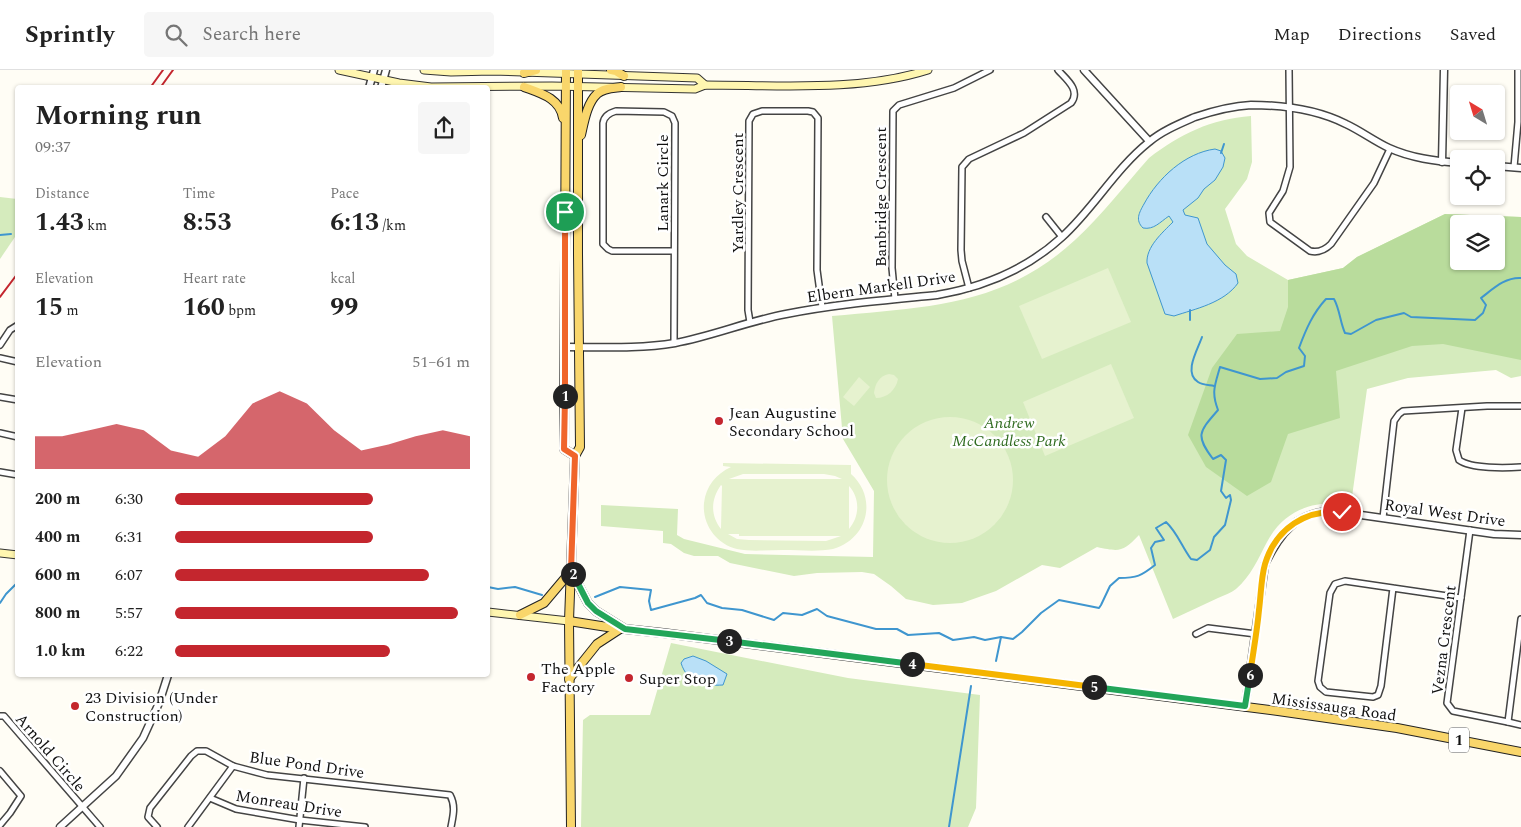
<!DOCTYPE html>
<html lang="en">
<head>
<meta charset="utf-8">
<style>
	body { margin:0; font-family:Spectral,serif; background:#f6f6f6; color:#222; height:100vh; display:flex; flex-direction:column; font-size:19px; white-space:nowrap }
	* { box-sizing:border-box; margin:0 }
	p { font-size:16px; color:#767676 }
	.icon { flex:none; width:28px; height:28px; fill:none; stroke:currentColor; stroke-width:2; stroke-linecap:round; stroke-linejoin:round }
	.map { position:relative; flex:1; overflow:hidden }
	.details { position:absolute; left:15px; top:15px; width:475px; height:592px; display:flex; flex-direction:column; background:#fff; border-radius:5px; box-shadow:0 1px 4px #0004 }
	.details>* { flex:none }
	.needle { width:32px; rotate:322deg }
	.tools { position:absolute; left:1450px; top:15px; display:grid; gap:10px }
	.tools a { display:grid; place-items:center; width:55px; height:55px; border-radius:5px; background:#fff; box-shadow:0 1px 4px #0004; font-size:25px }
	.pin { position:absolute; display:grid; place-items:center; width:42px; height:42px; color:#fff; margin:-21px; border:2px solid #fff; border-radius:50%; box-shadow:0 1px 5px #0007 }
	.km { position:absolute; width:25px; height:25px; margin:-12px; border-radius:50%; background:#222; color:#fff; font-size:14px; line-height:25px; text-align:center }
	.round { display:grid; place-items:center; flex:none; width:52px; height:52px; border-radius:5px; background:#f6f6f6 }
	.overview { display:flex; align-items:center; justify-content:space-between; height:85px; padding:0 20px }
	h1 { font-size:28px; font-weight:700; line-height:38px }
	.stats { display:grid; grid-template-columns:repeat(3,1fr); gap:8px; height:85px; padding:5px 20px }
	.stats div { display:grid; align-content:center }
	.stats b { font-size:25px; font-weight:700 }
	.stats small { font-size:14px; font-weight:400 }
	.stats p { font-size:14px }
	.chart { height:140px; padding:10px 20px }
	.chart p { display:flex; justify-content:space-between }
	.chart svg { width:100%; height:90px; margin-top:5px; fill:#c4262e; opacity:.7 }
	ul { padding:0 20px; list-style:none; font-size:16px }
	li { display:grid; grid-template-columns:80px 60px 1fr; align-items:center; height:38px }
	li i { height:12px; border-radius:6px; background:#c4262e }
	header { display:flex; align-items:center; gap:30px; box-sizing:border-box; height:70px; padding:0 25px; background:#fff; border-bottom:1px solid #e0e0e0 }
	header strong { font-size:24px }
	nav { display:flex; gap:28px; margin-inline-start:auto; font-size:18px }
	.search { width:350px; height:45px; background:#f6f6f6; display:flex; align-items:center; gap:12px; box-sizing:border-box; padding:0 18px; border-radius:5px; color:#767676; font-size:19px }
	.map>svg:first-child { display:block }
</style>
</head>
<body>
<header>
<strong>Sprintly</strong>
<div class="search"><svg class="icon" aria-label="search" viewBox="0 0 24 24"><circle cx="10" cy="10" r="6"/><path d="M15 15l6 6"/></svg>Search here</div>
<nav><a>Map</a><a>Directions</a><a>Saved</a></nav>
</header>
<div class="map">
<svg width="1521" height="757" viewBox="0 0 1521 757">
	<rect width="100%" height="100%" fill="#fffdf5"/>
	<!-- green -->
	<g fill="#d5ebbd" fill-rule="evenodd">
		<path d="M1251,46L1252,92L1247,109L1225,139L1236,174L1247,186L1288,210L1343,198L1357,187L1445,144L1521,147V306L1511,308L1496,300L1408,308L1367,319L1351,434C1316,430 1285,438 1267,472C1258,489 1251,506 1236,519C1231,523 1224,525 1218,528C1203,535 1188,542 1173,549L1139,465C1123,482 1120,482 1097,477L1060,498L1042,495L996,521L962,533L933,535L906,529L891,516L874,504L862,502L817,503L794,506L730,493L718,486H694L684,483L671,474L663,473V461L601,456V435L678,439L677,465L684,469L745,484L873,487L874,421L843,369L832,246C924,237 1003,237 1075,170C1102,145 1125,115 1149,88C1180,64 1211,49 1251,46ZM1459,154H1496V191H1459Z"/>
		<path d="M0,127L17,129V164L0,189Z"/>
		<path d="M671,573L848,608L980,625L976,738L968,757H581L583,650L590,645H650Z"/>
	</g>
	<!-- forest -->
	<path fill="#b9dc9c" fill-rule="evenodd" d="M1445,144L1521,147V290L1443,274L1412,276L1336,301L1340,348L1288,364L1271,412L1247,426L1206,397L1188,365L1212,298L1237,264L1280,261L1288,237V210L1343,198L1357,187ZM1459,154H1496V191H1459Z"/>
	<!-- pitch -->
	<g fill="#e6f2cf" fill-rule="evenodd">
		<path d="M1108,198L1131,252L1042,289L1019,236Z"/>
		<path d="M1111,294L1134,348L1045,386L1023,332Z"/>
		<path d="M889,304L894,305L898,309C896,320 887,328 876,328L874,323C875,314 879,306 889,304Z"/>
		<path d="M859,307L870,317L854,336L843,327Z"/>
		<circle cx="950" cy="410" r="63"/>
		<path d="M723,393L851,395V404C878,428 868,469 833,479C817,482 800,480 783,480C768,480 751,482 737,479C716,474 702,454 704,433C706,416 716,404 731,397L723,396ZM743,404H824L835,406L842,409H729ZM721,415L722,416L721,459C710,445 711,429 721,415ZM849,416C860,428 860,446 849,459ZM728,464H739V466H841L826,471L749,470L737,469Z"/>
	</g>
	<!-- water -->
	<g fill="#b9e0f7" stroke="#3f96cf">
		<path d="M1215,79L1221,81L1225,88L1223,97L1215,110L1204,119L1198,128L1183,140L1185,145L1198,148L1207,174L1225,195L1236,204L1238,213C1224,233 1195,239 1174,246L1165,244L1147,193C1146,177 1162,163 1173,152L1169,146C1160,152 1154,160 1143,158C1135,150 1139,143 1144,134C1158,108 1185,83 1215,79Z"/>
		<path d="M693,586L706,591L727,604L723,615C703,616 688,614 681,593L684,589Z"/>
	</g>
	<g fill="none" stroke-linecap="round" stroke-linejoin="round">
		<!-- stream -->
		<g stroke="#3f96cf" stroke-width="2">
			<path d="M1221,83L1224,74"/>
			<path d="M0,165L11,164"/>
			<path d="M1190,250V240"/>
			<path d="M1202,267C1198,279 1183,303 1198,312C1202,315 1209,315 1214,316"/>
			<path d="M488,517L498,519L515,517L542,525"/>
			<path d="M595,527L620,517L651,520L649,531L651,540L695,528L701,525L707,533L722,538L742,540L774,550L783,543L802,545L817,539L827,546L876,559H897L908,565L939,563L953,570L974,567L985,570L1001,567L1013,569L1022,562L1041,543L1059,530L1099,538L1101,535L1110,516L1119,508C1137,508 1141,506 1155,495L1151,478L1155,472L1164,470L1156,458L1166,452C1177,462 1182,477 1191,489L1197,490L1210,480L1214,467L1225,455L1231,430L1230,425L1226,428L1221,421L1226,390L1221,385L1213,389C1195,365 1199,362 1218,340C1211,322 1215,315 1220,297L1260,309L1277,308L1286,302L1304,296L1305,286L1299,278C1306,259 1313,243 1326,229H1334C1340,240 1340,252 1345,263L1351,264L1376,250L1404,243L1411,247L1475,250L1483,243L1486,235L1481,228C1493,219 1505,207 1521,208"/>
			<path d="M0,533L6,524L18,512"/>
			<path d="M996,591L1001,567"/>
			<path d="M949,757L971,616"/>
		</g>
		<!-- minor casing -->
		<g stroke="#444" stroke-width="8">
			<g id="minor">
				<path d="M1289,0L1290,97L1283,121L1269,143L1270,152L1310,181C1318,183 1325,180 1331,174L1374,113L1390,79"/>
				<path d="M1514,97L1518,52V0"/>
				<path d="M1046,147L1062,167"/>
				<path d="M674,181H612L608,179L603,174V53C604,46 609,43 616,41L664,42L672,46L675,53L674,273"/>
				<path d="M969,218L962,191L961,180L962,97L969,89L1024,63L1071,33C1081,20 1066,9 1058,0"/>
				<path d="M895,229L892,198L893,41L899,35L954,18L990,0"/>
				<path d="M750,252L748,240L749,51L753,44L762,41H808L813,42L818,48L817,200L822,237"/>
				<path d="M0,275L10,260L18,255"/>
				<path d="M0,288L18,292"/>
				<path d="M0,327L18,330"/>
				<path d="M1462,338L1456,380L1459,390C1471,399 1506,398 1521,397"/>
				<path d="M0,363L18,367"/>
				<path d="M0,402L18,405"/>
				<path d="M1383,448L1394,351L1399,344L1403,341L1487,336H1521"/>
				<path d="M1470,460L1447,633L1453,641L1508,652L1521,549"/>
				<path d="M1393,518L1381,616L1378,625L1373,627L1326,622L1320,617L1318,611L1330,523L1335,514L1345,511L1461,528"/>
				<path d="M1196,564L1208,558L1256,564"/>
				<path d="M0,646H4L100,757"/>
				<path d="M1508,652L1521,655"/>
				<path d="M0,701L21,726L10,743L0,755"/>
				<path d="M210,728L236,739L300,750L365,757"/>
				<path d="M157,757L148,747L150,738L191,686L197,681H206L233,696L267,705L450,725C456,736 453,746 451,757"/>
				<path d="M188,757L233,696"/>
				<path d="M299,757L304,708"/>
			</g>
		</g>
		<!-- tertiary casing -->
		<g stroke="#444" stroke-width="9">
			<g id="tertiary">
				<path d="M1084,0L1149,71"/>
				<path d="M369,18L374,0"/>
				<path d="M381,18L386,0"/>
				<path d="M1442,92L1444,0"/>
				<path d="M1496,96L1521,98"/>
				<path d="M565,277C602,277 639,279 675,273C713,266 748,251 786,244C836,234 887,230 937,225C984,217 1027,199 1062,167C1094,138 1115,99 1149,72C1162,61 1179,54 1195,47C1213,41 1232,36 1251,35C1284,35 1316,39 1346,54C1361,61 1374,71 1389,78C1411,88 1435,91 1459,93"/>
				<path d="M1245,637L1265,494C1280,463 1296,442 1333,441L1494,464L1521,465"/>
				<path d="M60,757L116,706L143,668L159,633L168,605"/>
			</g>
		</g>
		<!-- secondary casing -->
		<g stroke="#333" stroke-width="9">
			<g id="secondary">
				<path d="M339,0L399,13L431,17L552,16L695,19L705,15C778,15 859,22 928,0"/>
				<path d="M424,0L451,2L492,1L697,8L705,15"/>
				<path d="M0,483L18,485"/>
				<path d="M488,542L569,551"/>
			</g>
		</g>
		<!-- primary casing -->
		<g stroke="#222" stroke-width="10">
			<g id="primary">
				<path d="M566,0L564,379L575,386"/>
				<path d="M611,0L616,1L624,6"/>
				<path d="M524,3L536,0"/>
				<path d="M524,17C540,23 560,28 563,48"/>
				<path d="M581,65C584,52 587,33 597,24C603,18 613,18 621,17"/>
				<path d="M571,501L588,533L596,541L625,559L663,563L1278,641L1397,658L1521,682"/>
				<path d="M520,545L544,533L571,501"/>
				<path d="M569,551L620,559"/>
				<path d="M569,609L597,574L620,559"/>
				<path d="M571,757L569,551L575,386L580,377L578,184V0"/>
			</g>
		</g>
		<!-- minor -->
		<use href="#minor" stroke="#fff" stroke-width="5"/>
		<!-- tertiary -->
		<use href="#tertiary" stroke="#fff" stroke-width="6"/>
		<!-- secondary -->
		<use href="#secondary" stroke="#fff6b0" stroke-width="7"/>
		<!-- primary -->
		<use href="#primary" stroke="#f9d66b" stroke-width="8"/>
		<!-- rail -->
		<g stroke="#c4262e" stroke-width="2">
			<path d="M150,18L163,0"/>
			<path d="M160,18L173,0"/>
			<path d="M0,227L18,203"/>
		</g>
	</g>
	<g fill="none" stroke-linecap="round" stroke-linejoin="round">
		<!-- split-1 casing -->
		<g stroke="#fff" stroke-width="10">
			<path id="split-1" d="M565,142V326"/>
		</g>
		<!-- split-2 casing -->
		<g stroke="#fff" stroke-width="10">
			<path id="split-2" d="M565,326L564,379L575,386L571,501L573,504"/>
		</g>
		<!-- split-3 casing -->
		<g stroke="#fff" stroke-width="10">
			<path id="split-3" d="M573,504L588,533L596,541L625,559L729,571"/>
		</g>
		<!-- split-4 casing -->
		<g stroke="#fff" stroke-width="10">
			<path id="split-4" d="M729,571L912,594"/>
		</g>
		<!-- split-5 casing -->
		<g stroke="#fff" stroke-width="10">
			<path id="split-5" d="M912,594L1094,617"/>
		</g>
		<!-- split-6 casing -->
		<g stroke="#fff" stroke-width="10">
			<path id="split-6" d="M1094,617L1245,636L1250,605"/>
		</g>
		<!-- split-7 casing -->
		<g stroke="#fff" stroke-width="10">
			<path id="split-7" d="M1250,605C1253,583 1257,562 1259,540C1261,525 1261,508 1265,494C1276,458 1306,439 1342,442"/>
		</g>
		<!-- split-1 -->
		<use href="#split-1" stroke="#f0652b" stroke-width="6"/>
		<!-- split-2 -->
		<use href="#split-2" stroke="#f0652b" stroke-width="6"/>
		<!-- split-3 -->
		<use href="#split-3" stroke="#22a559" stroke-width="6"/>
		<!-- split-4 -->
		<use href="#split-4" stroke="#22a559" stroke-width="6"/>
		<!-- split-5 -->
		<use href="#split-5" stroke="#f5b400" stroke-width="6"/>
		<!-- split-6 -->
		<use href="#split-6" stroke="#22a559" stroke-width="6"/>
		<!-- split-7 -->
		<use href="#split-7" stroke="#f5b400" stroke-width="6"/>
	</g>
	<!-- markers -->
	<g fill="#c4262e" stroke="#fff" stroke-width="2">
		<circle cx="719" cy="351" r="5"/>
		<circle cx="531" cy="607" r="5"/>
		<circle cx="629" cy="608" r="5"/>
		<circle cx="75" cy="636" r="5"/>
	</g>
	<g text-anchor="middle" stroke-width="5" stroke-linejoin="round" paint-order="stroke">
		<!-- shield labels -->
		<rect fill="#fff" stroke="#585858" stroke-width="1" x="1449" y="657.5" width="20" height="25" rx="4"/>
		<g font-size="15" font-weight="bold" fill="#111">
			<text x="1459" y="675">1</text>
		</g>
		<!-- street labels -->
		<g font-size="16" fill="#111" stroke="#fff">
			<text transform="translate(662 113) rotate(-90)" y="6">Lanark Circle</text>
			<text transform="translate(737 123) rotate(-90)" y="6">Yardley Crescent</text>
			<text transform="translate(880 127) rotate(-90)" y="6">Banbridge Crescent</text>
			<text transform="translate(881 216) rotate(-8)" y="6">Elbern Markell Drive</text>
			<text transform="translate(1445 442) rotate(8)" y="6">Royal West Drive</text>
			<text transform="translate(1443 570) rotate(-83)" y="6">Vezna Crescent</text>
			<text transform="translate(1334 636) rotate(8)" y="6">Mississauga Road</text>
			<text transform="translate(51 682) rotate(49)" y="6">Arnold Circle</text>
			<text transform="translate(307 694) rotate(8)" y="6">Blue Pond Drive</text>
			<text transform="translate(289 733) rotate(9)" y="6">Monreau Drive</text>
		</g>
		<!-- poi labels -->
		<g font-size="16" fill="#111" stroke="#fff" text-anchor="start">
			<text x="729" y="348">Jean Augustine<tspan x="729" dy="18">Secondary School</tspan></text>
			<text x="541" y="604">The Apple<tspan x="541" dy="18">Factory</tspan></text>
			<text x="639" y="614">Super Stop</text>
			<text x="85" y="633">23 Division (Under<tspan x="85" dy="18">Construction)</tspan></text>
		</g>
		<!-- park labels -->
		<g font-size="16" font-style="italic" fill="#2f6b1f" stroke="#fff">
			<text x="1009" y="358">Andrew<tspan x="1009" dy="18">McCandless Park</tspan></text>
		</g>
	</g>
</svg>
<div class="tools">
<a><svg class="needle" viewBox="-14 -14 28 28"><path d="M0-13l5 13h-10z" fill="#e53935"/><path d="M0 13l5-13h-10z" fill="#767676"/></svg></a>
<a><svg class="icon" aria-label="locate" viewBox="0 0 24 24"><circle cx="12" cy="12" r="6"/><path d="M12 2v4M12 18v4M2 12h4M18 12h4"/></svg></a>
<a><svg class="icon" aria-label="layers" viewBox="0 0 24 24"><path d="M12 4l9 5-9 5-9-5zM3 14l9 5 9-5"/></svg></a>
</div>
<div class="pin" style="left:565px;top:142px;background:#1e9e55"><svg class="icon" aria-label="arrive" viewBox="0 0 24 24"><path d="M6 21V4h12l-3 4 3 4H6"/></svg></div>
<div class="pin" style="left:1342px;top:442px;background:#d93025"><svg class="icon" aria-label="check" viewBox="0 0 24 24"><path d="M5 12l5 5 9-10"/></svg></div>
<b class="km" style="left:565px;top:326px">1</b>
<b class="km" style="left:573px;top:504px">2</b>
<b class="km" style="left:729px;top:571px">3</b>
<b class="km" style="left:912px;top:594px">4</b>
<b class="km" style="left:1094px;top:617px">5</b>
<b class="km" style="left:1250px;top:605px">6</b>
<section class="details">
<div class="overview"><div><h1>Morning run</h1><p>09:37</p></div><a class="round"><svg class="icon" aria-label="share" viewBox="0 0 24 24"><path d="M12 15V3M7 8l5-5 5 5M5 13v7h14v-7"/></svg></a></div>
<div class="stats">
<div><p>Distance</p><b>1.43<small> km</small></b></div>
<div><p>Time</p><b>8:53</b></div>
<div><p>Pace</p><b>6:13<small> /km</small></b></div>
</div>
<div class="stats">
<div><p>Elevation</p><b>15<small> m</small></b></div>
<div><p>Heart rate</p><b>160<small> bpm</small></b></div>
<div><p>kcal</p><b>99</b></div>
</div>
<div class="chart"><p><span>Elevation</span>51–61 m</p>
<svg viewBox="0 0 160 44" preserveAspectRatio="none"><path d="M0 44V28L10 28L20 25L30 22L40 25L50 35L60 38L70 28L80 12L90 6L100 12L110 25L120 35L130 32L140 28L150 25L160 28V44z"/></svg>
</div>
<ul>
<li><b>200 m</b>6:30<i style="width:67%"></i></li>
<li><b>400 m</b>6:31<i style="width:67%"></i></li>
<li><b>600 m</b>6:07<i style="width:86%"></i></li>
<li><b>800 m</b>5:57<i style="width:96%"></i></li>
<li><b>1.0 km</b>6:22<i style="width:73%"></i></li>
</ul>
</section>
</div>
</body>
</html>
